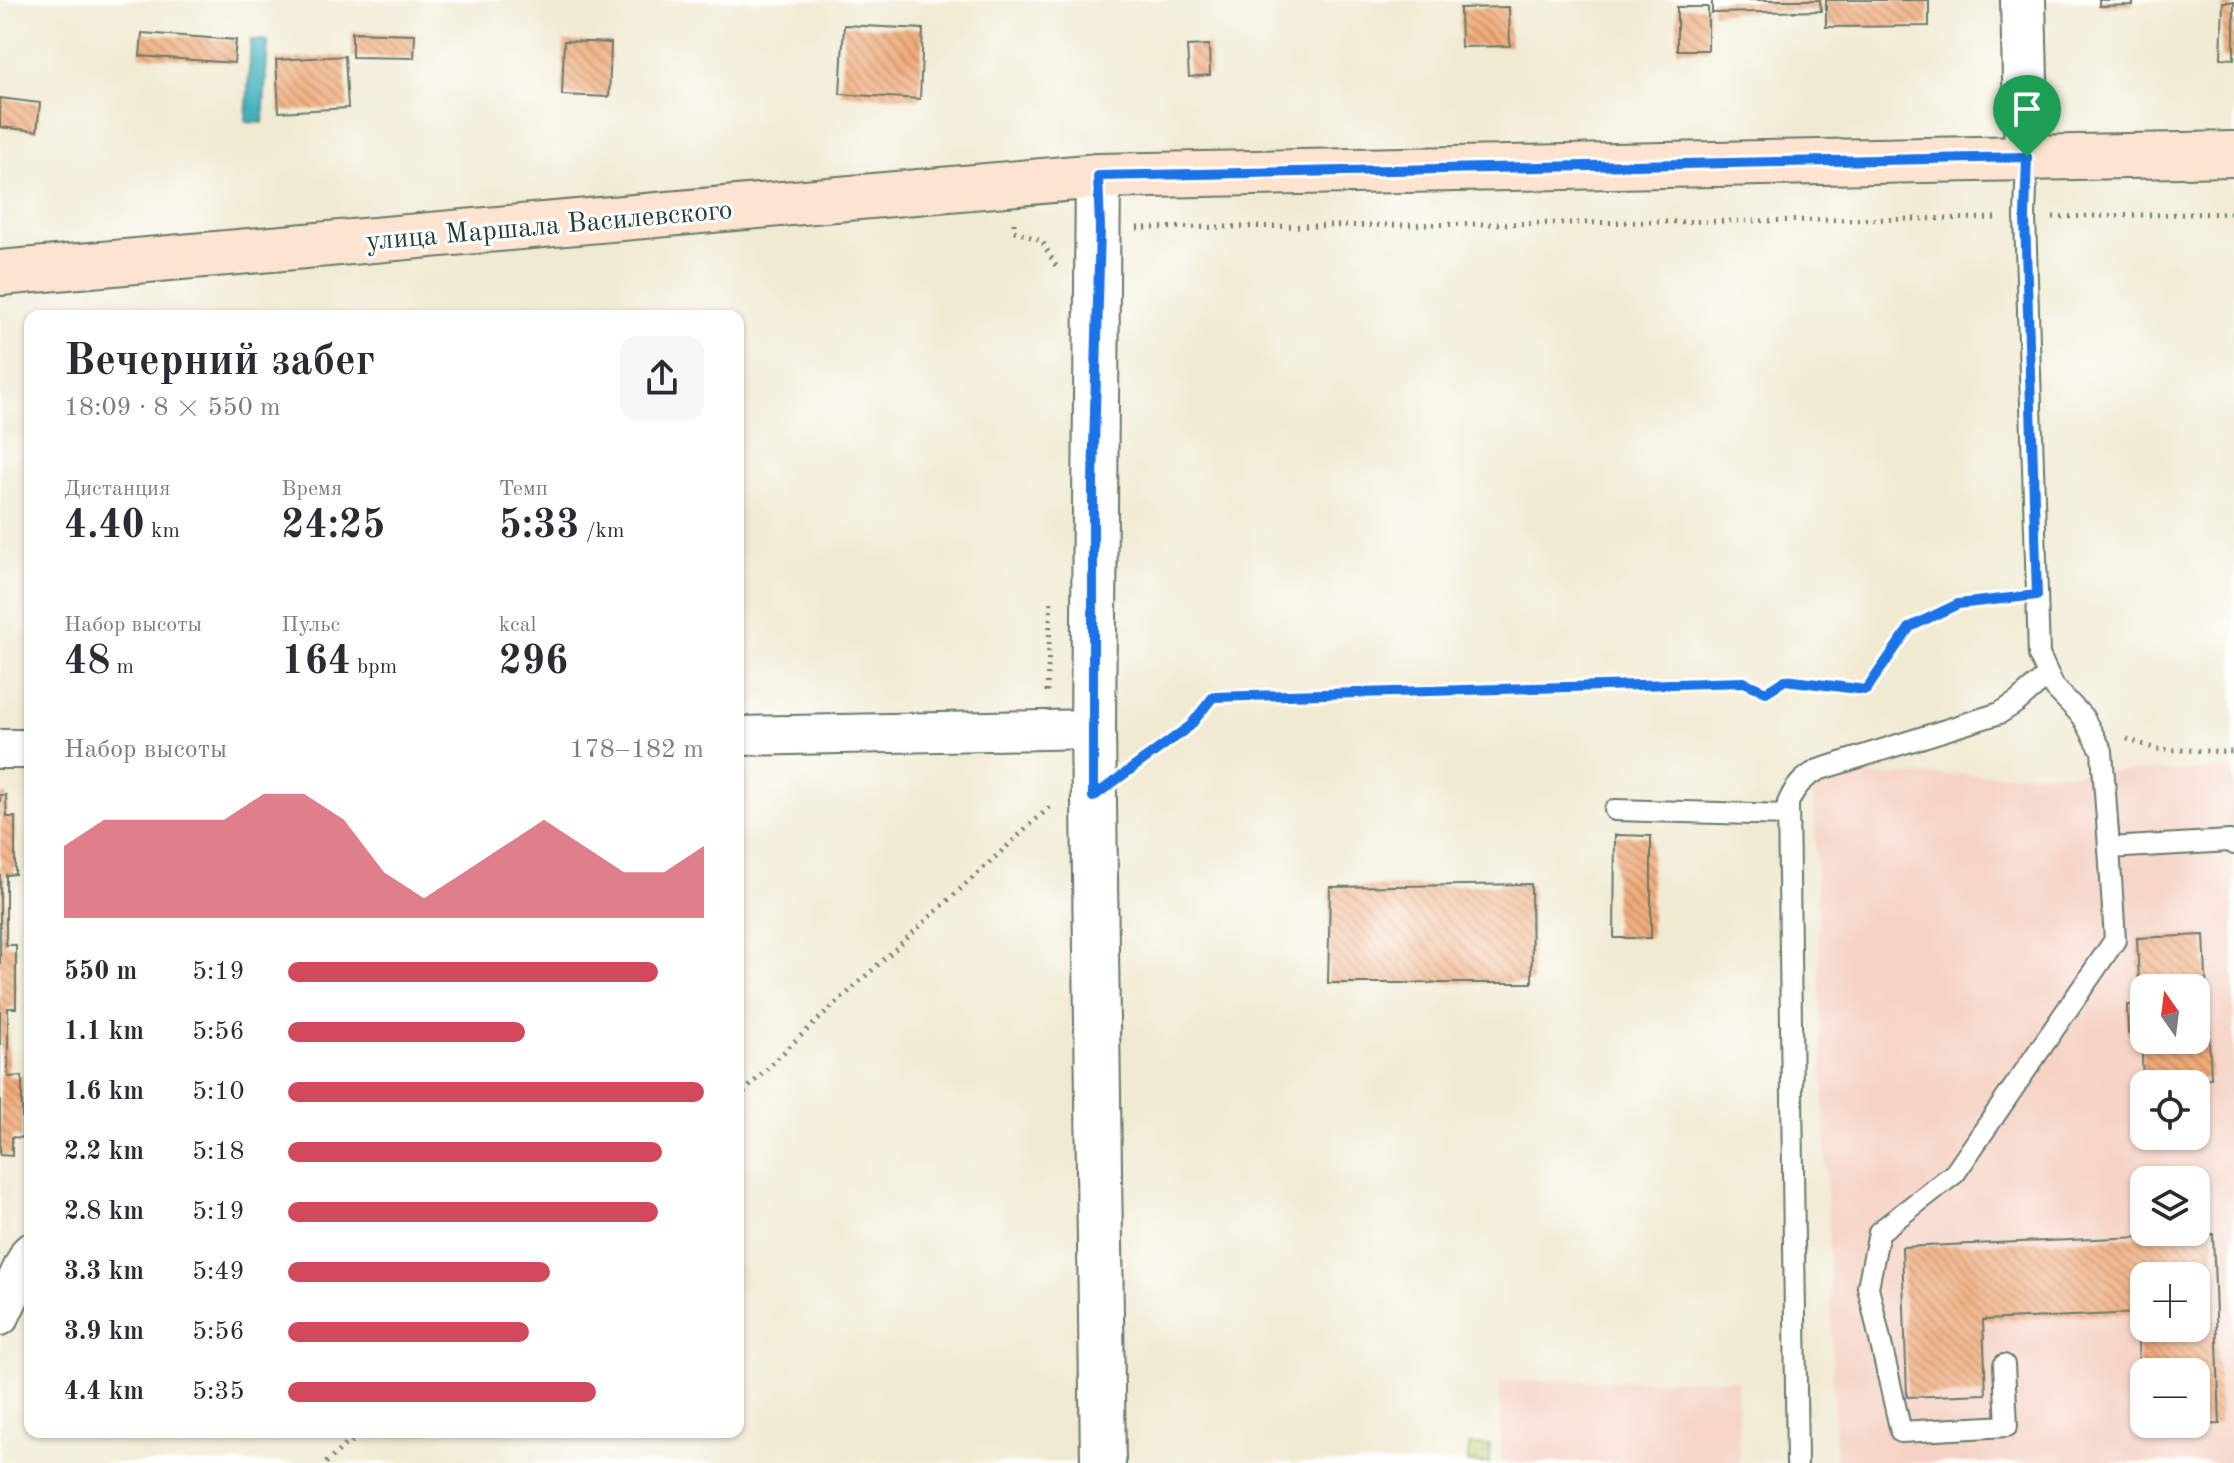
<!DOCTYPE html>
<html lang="ru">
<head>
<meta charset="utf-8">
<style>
	body { margin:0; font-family:"Old Standard TT",serif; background:#f7f7f7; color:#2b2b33; height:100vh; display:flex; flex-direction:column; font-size:30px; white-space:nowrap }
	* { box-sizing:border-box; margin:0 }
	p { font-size:26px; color:#7c7c81 }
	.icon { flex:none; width:44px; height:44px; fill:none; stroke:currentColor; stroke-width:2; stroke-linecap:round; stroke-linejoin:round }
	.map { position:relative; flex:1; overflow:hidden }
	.sheet { position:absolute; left:24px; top:310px; width:720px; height:1128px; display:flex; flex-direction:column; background:#fff; border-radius:16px; box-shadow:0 2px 6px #0004 }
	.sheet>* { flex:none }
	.needle { width:52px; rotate:346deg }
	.buttons { position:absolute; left:2130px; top:974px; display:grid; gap:16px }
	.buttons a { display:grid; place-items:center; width:80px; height:80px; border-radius:16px; background:#fff; box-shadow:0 2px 6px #0004; font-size:40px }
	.pin { position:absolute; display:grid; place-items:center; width:68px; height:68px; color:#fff; margin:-82px -34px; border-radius:50% 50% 50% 0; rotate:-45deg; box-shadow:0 0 8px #0007 }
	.pin .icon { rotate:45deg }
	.round { display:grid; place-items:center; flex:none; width:84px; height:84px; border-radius:16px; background:#f7f7f7 }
	.headline { display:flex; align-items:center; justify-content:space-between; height:136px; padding:0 40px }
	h1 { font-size:44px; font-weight:800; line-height:60px }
	.figures { display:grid; grid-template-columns:repeat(3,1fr); gap:12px; height:136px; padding:8px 40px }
	.figures div { display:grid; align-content:center }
	.figures b { font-size:40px; font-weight:800 }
	.figures small { font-size:22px; font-weight:400 }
	.figures p { font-size:22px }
	.chart { height:224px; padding:16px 40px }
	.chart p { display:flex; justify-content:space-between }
	.chart svg { width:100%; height:144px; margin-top:8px; fill:#d1495b; opacity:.7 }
	ul { padding:0 40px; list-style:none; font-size:26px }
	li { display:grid; grid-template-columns:128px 96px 1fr; align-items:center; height:60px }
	li i { height:20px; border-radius:10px; background:#d1495b }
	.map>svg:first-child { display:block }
</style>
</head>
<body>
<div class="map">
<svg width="2234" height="1463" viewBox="0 0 2234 1463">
	<defs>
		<pattern id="grass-dots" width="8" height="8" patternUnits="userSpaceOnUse" patternTransform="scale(2)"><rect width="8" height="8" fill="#bed275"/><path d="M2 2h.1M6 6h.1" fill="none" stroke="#a3b566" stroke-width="1.8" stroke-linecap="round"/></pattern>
		<pattern id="building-back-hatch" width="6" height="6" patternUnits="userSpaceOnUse" patternTransform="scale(2)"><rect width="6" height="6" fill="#f0aa79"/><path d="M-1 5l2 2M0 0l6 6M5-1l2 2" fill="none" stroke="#c28c64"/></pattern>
	</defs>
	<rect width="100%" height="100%" fill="#fff"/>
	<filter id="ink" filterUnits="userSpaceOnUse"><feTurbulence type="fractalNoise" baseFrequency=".0125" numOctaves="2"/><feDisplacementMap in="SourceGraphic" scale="16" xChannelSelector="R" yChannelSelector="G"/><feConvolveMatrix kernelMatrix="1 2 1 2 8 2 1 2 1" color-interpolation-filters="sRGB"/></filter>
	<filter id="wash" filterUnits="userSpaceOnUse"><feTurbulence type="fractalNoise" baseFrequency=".006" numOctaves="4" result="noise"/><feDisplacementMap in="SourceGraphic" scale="32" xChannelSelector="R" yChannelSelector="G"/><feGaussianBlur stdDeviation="1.8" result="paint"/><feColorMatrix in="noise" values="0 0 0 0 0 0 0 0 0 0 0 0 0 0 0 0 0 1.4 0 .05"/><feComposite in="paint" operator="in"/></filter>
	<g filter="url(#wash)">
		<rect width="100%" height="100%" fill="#f1ead2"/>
		<!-- built -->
		<g fill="#f5d2c3" fill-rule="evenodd">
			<path d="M2234,770V1463H1836L1813,777ZM2144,988H2196V1040H2144ZM2144,1084H2196V1136H2144ZM2144,1180H2196V1232H2144ZM2144,1276H2196V1328H2144ZM2144,1372H2196V1424H2144Z"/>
			<path d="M1737,1379L1739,1463H1501L1500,1382Z"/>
		</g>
		<!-- grass -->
		<path fill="url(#grass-dots)" stroke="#6e8854" stroke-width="2" d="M1469,1445H1490V1463H1468Z"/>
		<!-- water -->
		<path fill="#43b2be" stroke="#317879" stroke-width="2" d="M251,40L268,41L263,123L246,122Z"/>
		<g id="blocks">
			<!-- building -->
			<g fill="url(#building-back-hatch)" fill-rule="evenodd">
				<path d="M1712,0H1820L1821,11L1712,13Z"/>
				<path d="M1826,0H1929V26L1826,27Z"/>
				<path d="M2099,0H2133V5L2099,6Z"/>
				<path d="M2223,2H2234V59L2221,58Z"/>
				<path d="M1509,7L1510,46L1461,47L1460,8Z"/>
				<rect x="1677" y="7" width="31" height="43"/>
				<path d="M844,25L923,29L920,99L840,94Z"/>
				<path d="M352,32L415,34L414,58L352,57Z"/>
				<path d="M142,33L236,40L234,63L140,56Z"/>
				<path d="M564,41L611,43L609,97L562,95Z"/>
				<path d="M1209,45L1210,75L1189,77L1187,46Z"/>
				<path d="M345,56L348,108L279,112L276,60Z"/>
				<path d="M0,98L40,103L37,131L0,127Z"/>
				<path d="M0,795H6L7,817H15V874L6,875V945H16V1008H8V1077L22,1076V1138L12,1137V1156L0,1155Z"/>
				<path d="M1615,835L1651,836V938H1614Z"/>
				<path d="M1531,884L1532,983H1328L1330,887Z"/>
				<path d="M2204,935L2211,1078L2143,1082L2141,1033L2128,1034L2127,1005H2140L2137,938ZM2144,988H2196V1040H2144Z"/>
				<path d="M2213,1234L2220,1424L2196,1425V1372H2144V1423H2141L2137,1313L1983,1320L1986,1394L1907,1397L1902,1247ZM2144,1276H2196V1328H2144Z"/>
			</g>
		</g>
	</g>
	<g filter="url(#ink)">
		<use href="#blocks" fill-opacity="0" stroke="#687a6b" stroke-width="2"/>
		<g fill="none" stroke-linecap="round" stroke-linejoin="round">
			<!-- service casing -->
			<g stroke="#687a6b" stroke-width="24">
				<g id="service">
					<path d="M2027,157L2025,217L2039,655L2054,687L2083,717L2102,751L2109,848L2230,841L2234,844"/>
					<path d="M1615,810L1788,815"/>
					<path d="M2004,1365L2007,1426L1901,1432L1868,1287L1879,1232L1955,1173L2115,940L2109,848"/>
					<path d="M1797,1463L1788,803C1795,787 1802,779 1818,770L2000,713L2017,702L2047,676"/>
				</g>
			</g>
			<!-- minor casing -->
			<g stroke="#687a6b" stroke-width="42">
				<g id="minor">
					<path d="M738,736L1093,729"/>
					<path d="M0,749H30"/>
					<path d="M0,1316L30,1253"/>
				</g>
			</g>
			<!-- tertiary casing -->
			<g stroke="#687a6b" stroke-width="48">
				<g id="tertiary">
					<path d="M2023,0L2027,157"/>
					<path d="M1098,176L1093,729L1103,1463"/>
				</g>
			</g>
			<!-- secondary casing -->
			<g stroke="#687a6b" stroke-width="48">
				<path id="secondary" d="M0,273L1098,176L2234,154"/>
			</g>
			<!-- path -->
			<g stroke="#687a6b" stroke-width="5" stroke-dasharray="2 6" stroke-linecap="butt">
				<path d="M2053,217L2234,213"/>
				<path d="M1014,223V231L1042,241L1056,266"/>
				<path d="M1137,228L1999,218"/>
				<path d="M1047,692L1051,598"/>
				<path d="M2127,739L2156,749L2234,752"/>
				<path d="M1133,768L1190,726L1213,697L1744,682L1766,692L1785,680L1866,690L1910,627L1958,604L2010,598"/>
				<path d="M738,1098L794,1042L1053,804"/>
				<path d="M326,1463L344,1446L366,1432"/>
			</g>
			<!-- service -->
			<use href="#service" stroke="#fff" stroke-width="20"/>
			<!-- minor -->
			<use href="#minor" stroke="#fff" stroke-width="38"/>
			<!-- tertiary -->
			<use href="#tertiary" stroke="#fff" stroke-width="44"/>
			<!-- secondary -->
			<use href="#secondary" stroke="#fde4d1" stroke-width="44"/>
		</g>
	</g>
	<g fill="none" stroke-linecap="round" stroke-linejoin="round" filter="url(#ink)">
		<!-- route casing -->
		<g stroke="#fff" stroke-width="16">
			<path id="route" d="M2027,157L2025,217L2037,595L1958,604L1910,627L1866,690L1785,680L1766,692L1744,682L1213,697L1190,726L1093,797V483L1100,228L1098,176Z"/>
		</g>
		<!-- route -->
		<use href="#route" stroke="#1a73e8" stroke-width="10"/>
	</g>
	<g text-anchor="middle" stroke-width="6" stroke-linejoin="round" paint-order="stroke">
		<!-- street labels -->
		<g font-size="28" fill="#1f3d34" stroke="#fff">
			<text transform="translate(549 224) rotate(-5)" y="10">улица Маршала Василевского</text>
		</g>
	</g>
</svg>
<div class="buttons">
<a><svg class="needle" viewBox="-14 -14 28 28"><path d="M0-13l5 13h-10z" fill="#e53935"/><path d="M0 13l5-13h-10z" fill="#7c7c81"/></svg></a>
<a><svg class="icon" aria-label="locate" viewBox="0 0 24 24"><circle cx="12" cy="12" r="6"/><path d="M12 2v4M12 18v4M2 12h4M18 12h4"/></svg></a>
<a><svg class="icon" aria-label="layers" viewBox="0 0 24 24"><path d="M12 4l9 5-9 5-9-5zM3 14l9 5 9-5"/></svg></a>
<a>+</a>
<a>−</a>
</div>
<div class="pin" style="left:2027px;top:157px;background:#1e9e55"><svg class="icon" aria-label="arrive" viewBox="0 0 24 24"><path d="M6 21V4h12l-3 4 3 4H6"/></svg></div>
<section class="sheet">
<div class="headline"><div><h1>Вечерний забег</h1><p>18:09 · 8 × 550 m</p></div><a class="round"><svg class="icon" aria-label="share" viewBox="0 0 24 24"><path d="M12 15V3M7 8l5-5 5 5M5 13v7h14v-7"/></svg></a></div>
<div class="figures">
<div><p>Дистанция</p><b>4.40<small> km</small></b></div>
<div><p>Время</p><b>24:25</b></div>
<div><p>Темп</p><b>5:33<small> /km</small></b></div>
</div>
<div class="figures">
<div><p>Набор высоты</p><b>48<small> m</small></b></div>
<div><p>Пульс</p><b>164<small> bpm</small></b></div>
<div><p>kcal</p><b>296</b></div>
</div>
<div class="chart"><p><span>Набор высоты</span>178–182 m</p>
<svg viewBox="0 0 160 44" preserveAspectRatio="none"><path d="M0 44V22L10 14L20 14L30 14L40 14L50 6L60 6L70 14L80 30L90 38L100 30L110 22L120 14L130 22L140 30L150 30L160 22V44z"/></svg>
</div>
<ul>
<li><b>550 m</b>5:19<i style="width:89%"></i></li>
<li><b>1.1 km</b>5:56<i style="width:57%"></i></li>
<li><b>1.6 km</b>5:10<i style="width:100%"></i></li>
<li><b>2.2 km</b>5:18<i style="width:90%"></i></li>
<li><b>2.8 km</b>5:19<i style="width:89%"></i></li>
<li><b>3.3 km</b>5:49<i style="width:63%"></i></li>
<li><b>3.9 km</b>5:56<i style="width:58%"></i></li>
<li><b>4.4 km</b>5:35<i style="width:74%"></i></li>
</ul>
</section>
</div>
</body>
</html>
